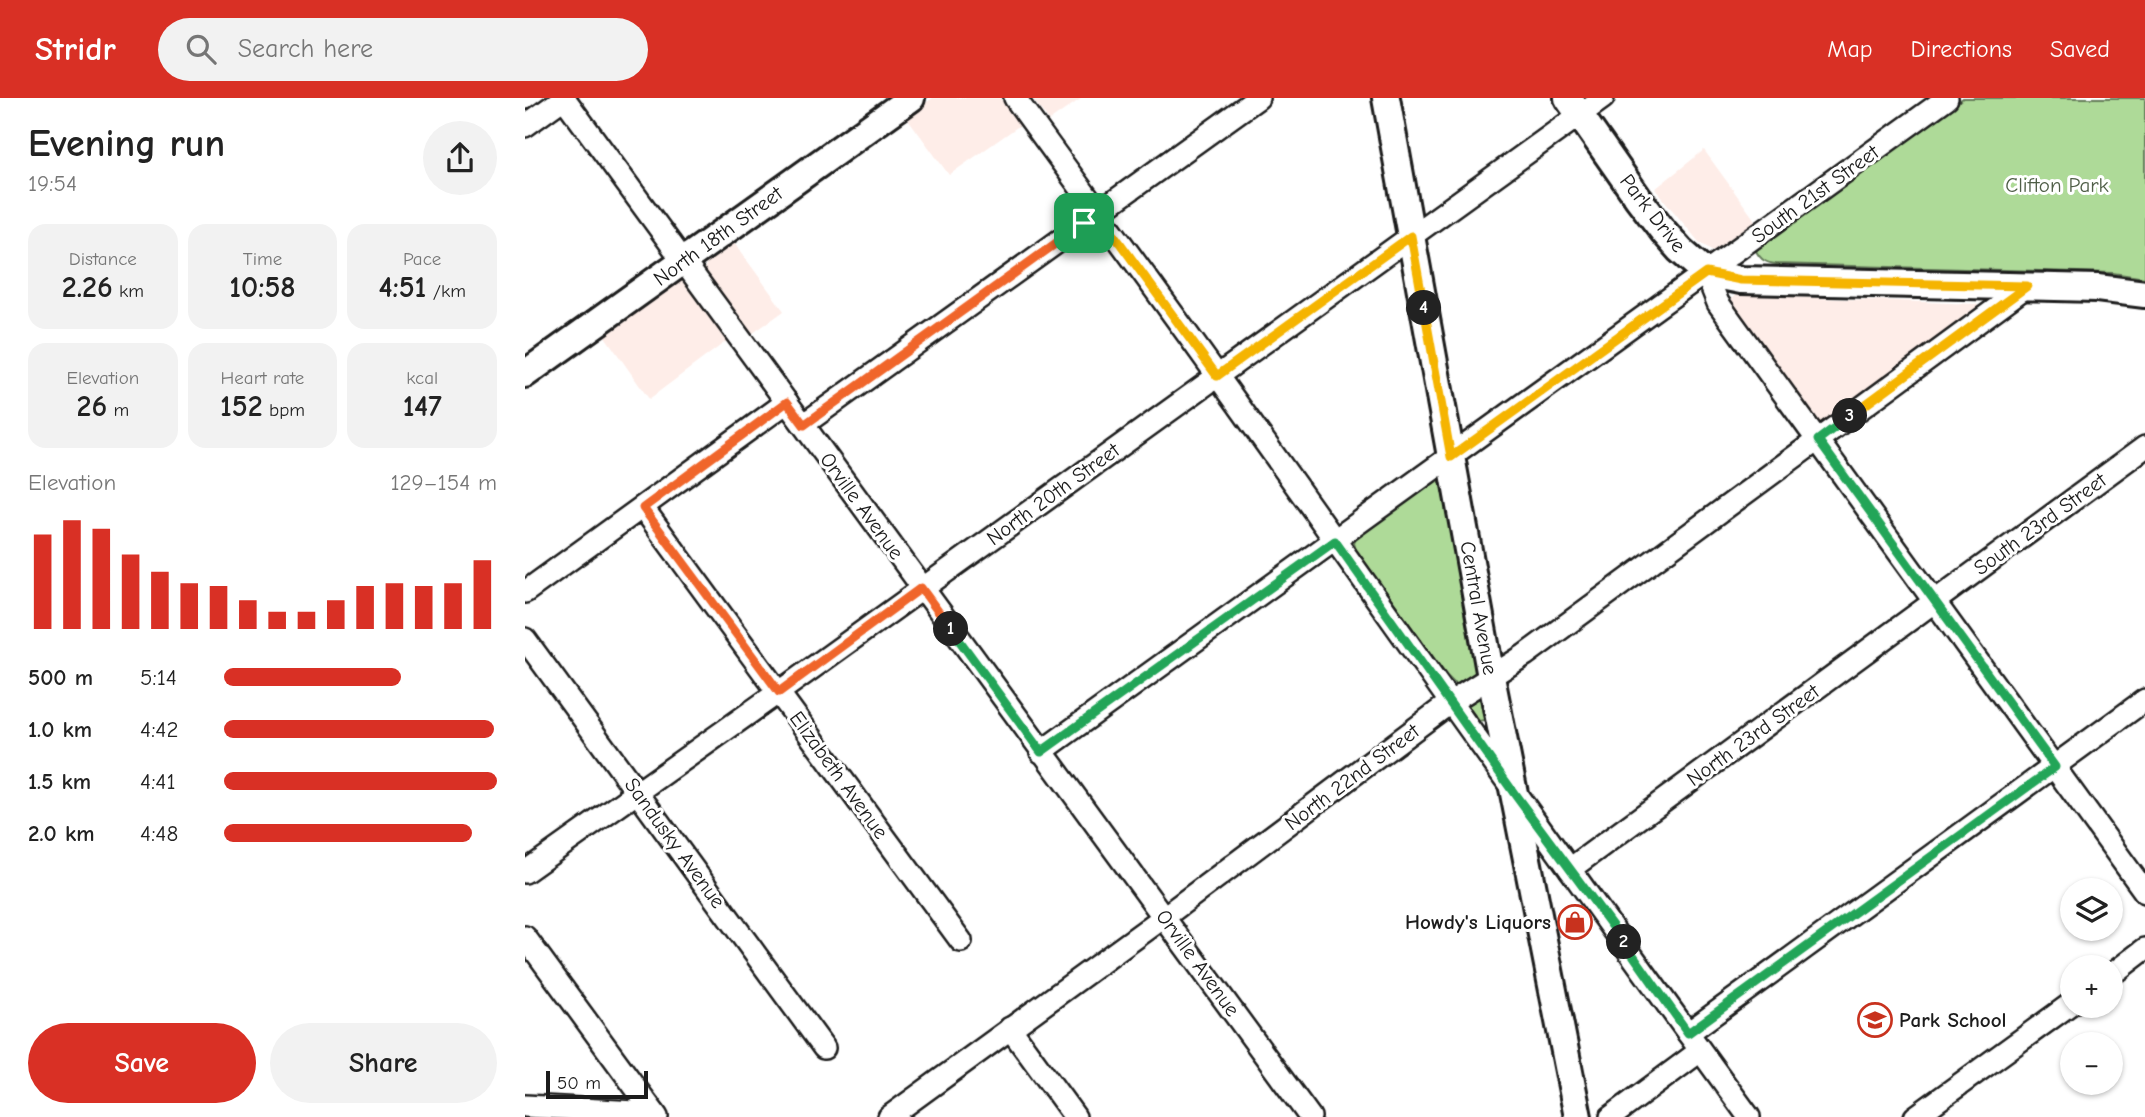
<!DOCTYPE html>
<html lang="en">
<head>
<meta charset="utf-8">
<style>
	body { margin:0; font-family:"Comic Neue",sans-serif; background:#f2f2f2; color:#222; height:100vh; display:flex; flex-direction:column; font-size:26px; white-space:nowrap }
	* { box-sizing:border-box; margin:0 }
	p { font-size:23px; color:#767676 }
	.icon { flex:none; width:38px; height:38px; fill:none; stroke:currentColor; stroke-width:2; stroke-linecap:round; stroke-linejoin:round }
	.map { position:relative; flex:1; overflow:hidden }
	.panel { display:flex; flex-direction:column; background:#fff; width:525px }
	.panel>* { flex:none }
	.controls { position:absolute; left:1535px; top:780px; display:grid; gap:14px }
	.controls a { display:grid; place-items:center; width:63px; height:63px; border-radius:50%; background:#fff; box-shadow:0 2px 5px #0004; font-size:35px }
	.scale { position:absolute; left:21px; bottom:18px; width:102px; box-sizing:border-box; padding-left:7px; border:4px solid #1c1c1c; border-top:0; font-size:19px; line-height:24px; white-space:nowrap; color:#1c1c1c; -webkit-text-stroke:5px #fff; paint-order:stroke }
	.pin { position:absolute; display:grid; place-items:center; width:60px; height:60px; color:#fff; margin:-30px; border-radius:14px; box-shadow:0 4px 10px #0006 }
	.km { position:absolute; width:35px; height:35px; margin:-18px; border-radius:50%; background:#222; color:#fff; font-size:19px; line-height:35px; text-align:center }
	.round { display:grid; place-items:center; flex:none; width:74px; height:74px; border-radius:37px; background:#f2f2f2 }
	.headline { display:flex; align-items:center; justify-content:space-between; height:119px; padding:0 28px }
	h1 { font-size:38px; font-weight:600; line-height:52px }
	.stats { display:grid; grid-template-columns:repeat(3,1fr); gap:10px; height:119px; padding:7px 28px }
	.stats div { display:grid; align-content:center; border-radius:18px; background:#f2f2f2; text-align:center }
	.stats b { font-size:30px; font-weight:600 }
	.stats small { font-size:19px; font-weight:400 }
	.stats p { font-size:19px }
	.chart { height:196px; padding:14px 28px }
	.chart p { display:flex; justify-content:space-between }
	.chart svg { width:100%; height:126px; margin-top:7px; stroke:#d93025; stroke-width:6 }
	.action { display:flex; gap:14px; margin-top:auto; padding:14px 28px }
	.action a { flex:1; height:80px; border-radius:42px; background:#d93025; color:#fff; font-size:28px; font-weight:600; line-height:80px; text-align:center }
	.action a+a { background:#f2f2f2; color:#222 }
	ul { padding:0 28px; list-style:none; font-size:23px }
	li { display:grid; grid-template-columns:112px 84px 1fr; align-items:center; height:52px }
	li i { height:18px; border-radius:9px; background:#d93025 }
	header { display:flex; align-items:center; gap:42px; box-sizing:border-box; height:98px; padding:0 35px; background:#d93025; color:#fff }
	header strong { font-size:33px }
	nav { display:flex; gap:38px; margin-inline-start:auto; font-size:24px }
	.search { width:490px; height:63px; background:#f2f2f2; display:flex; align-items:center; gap:18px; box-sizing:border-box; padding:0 24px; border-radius:38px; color:#767676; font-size:26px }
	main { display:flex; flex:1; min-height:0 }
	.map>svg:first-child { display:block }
</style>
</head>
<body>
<header>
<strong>Stridr</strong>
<div class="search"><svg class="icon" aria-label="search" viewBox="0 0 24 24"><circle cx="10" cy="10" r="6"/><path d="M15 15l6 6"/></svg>Search here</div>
<nav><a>Map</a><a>Directions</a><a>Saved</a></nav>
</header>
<main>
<section class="panel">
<div class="headline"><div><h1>Evening run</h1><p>19:54</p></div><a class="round"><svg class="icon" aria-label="share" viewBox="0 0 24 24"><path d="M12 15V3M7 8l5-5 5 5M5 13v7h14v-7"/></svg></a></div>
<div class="stats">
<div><p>Distance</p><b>2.26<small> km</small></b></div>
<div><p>Time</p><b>10:58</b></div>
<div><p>Pace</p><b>4:51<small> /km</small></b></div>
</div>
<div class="stats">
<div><p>Elevation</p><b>26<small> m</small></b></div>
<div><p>Heart rate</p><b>152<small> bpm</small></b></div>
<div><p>kcal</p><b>147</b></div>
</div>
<div class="chart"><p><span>Elevation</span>129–154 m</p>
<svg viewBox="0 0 160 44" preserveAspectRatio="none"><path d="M5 44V11M15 44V6M25 44V9M35 44V18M45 44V24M55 44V28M65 44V29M75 44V34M85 44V38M95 44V38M105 44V34M115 44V29M125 44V28M135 44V29M145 44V28M155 44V20"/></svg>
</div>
<ul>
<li><b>500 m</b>5:14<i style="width:65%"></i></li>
<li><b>1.0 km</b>4:42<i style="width:99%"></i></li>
<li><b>1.5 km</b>4:41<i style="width:100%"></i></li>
<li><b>2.0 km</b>4:48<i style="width:91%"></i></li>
</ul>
<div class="action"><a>Save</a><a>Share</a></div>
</section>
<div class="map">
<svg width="1620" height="1019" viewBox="0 0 1620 1019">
	<rect width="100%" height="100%" fill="#fff"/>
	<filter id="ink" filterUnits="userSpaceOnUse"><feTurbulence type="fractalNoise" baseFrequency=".0143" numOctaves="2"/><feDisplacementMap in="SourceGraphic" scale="14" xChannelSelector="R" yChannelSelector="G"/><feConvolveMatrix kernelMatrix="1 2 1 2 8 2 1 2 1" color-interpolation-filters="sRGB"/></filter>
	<g filter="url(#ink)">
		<!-- built -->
		<g fill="#feede8">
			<path d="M408,0H475L495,27L424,77L381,18Z"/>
			<path d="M507,0H557L524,23Z"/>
			<path d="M1179,52L1235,129L1194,157L1174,144L1130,91Z"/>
			<path d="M207,142L259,213L224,238L181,178L179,171L185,159Z"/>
			<path d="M154,182H160L207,239L124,301L79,237Z"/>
			<path d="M1210,197L1451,206L1455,210L1454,215L1300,328L1295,326L1207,208L1206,202Z"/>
		</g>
		<!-- green -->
		<g fill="#aeda98" stroke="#657b5a" stroke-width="2">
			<path d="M1438,0H1620V180L1588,175L1251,166C1241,165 1236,162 1231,153L1234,147Z"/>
			<path d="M912,381L916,386L952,572L950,579L936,587L929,585L922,578L831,452L829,445L832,439Z"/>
			<path d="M952,597L956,603L959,622L954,623L943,608V602Z"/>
		</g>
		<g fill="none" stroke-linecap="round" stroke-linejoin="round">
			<!-- minor casing -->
			<g stroke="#1c1c1c" stroke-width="26">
				<g id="minor">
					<path d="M39,0L785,1019"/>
					<path d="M490,0C558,94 627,186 694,280C871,527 1045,774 1224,1019"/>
					<path d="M0,28L39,0"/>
					<path d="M1181,175L1193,205L1620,794"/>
					<path d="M279,326L733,0"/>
					<path d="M118,410L436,843"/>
					<path d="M0,494L262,304"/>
					<path d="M0,541L299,950"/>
					<path d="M516,654L1422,0"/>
					<path d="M1045,771L1620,349"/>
					<path d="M0,774L254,594L1078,0"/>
					<path d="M0,839L132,1019"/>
					<path d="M1586,877L1620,851"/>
					<path d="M485,930L550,1019"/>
					<path d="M1163,935L1620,602"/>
					<path d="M0,1008L129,1015"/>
					<path d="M364,1019L639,819L926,604L1000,557L1502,188"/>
					<path d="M1086,1019L1175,953"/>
					<path d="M1390,1019L1547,905"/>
				</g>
			</g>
			<!-- major casing -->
			<g stroke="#1c1c1c" stroke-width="32">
				<g id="major">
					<path d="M861,0L966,579L1053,1019"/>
					<path d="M1043,0L1113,100L1139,134L1155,152L1181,175L1216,182L1572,190L1620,196"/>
					<path d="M0,276L386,0"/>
				</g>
			</g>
			<!-- minor -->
			<use href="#minor" stroke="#fff" stroke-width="21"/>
			<!-- major -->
			<use href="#major" stroke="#fff" stroke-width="26"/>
		</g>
	</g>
	<g fill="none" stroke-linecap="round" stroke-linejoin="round" filter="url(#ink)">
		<!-- split-1 casing -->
		<g stroke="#fff" stroke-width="14">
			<path id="split-1" d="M426,531L396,490L254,594L118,410L262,304L279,327L559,125"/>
		</g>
		<!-- split-2 casing -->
		<g stroke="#fff" stroke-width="14">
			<path id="split-2" d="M426,531L516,654L810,443L991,698L1099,844"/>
		</g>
		<!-- split-3 casing -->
		<g stroke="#fff" stroke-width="14">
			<path id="split-3" d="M1099,844L1163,935L1530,669L1293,342L1325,318"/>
		</g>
		<!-- split-4 casing -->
		<g stroke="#fff" stroke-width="14">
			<path id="split-4" d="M899,210L926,359L1181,175L1216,182L1502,188L1325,318"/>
		</g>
		<!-- split-5 casing -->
		<g stroke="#fff" stroke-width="14">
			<path id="split-5" d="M559,125L573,115L692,278L886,138L899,210"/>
		</g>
		<!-- split-1 -->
		<use href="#split-1" stroke="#f0652b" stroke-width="9"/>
		<!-- split-2 -->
		<use href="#split-2" stroke="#22a559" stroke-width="9"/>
		<!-- split-3 -->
		<use href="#split-3" stroke="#22a559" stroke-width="9"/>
		<!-- split-4 -->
		<use href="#split-4" stroke="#f5b400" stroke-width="9"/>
		<!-- split-5 -->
		<use href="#split-5" stroke="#f5b400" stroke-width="9"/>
	</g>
	<!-- icons -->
	<defs>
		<g id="shop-ring" transform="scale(1.75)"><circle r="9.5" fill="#fff" stroke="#c8321e" stroke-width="1.5"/><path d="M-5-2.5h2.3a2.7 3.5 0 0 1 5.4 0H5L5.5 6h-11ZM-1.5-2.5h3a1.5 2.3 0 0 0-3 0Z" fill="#c8321e"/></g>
		<g id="school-ring" transform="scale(1.75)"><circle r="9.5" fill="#fff" stroke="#c8321e" stroke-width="1.5"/><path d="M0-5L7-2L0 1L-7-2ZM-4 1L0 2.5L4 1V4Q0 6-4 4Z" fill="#c8321e"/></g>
	</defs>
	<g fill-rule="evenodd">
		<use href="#shop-ring" x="1050" y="824"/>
		<use href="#school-ring" x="1350" y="922"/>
	</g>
	<g text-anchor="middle" stroke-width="6" stroke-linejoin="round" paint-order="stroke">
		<!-- park labels -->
		<g font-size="21" fill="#4f5e47" stroke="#fff">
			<text x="1532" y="94">Clifton Park</text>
		</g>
		<!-- street labels -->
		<g font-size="21" fill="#1c1c1c" stroke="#fff">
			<text transform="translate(1290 96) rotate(-36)" y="7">South 21st Street</text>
			<text transform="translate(1128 115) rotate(52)" y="7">Park Drive</text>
			<text transform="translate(193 138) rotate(-36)" y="7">North 18th Street</text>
			<text transform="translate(528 396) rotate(-36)" y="7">North 20th Street</text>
			<text transform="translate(337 408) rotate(54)" y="7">Orville Avenue</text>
			<text transform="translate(1515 426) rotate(-36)" y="7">South 23rd Street</text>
			<text transform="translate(954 510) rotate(80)" y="7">Central Avenue</text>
			<text transform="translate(1228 637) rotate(-36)" y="7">North 23rd Street</text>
			<text transform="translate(314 677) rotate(54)" y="7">Elizabeth Avenue</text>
			<text transform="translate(827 679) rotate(-37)" y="7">North 22nd Street</text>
			<text transform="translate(150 745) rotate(54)" y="7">Sandusky Avenue</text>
			<text transform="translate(673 865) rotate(54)" y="7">Orville Avenue</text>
		</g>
		<!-- poi labels -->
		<g font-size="21" font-weight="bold" fill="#1c1c1c" stroke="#fff" text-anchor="end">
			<text x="1026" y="831">Howdy's Liquors</text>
			<text x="1374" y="929" text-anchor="start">Park School</text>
		</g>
	</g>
</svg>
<div class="controls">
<a><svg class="icon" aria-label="layers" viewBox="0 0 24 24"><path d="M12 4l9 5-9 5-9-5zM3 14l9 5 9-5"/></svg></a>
<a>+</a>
<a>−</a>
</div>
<div class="scale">50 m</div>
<div class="pin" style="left:559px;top:125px;background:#1e9e55"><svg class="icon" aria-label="arrive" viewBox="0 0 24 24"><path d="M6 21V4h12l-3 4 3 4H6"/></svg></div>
<b class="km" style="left:426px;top:531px">1</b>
<b class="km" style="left:1099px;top:844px">2</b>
<b class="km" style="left:1325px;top:318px">3</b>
<b class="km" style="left:899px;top:210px">4</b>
</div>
</main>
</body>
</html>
